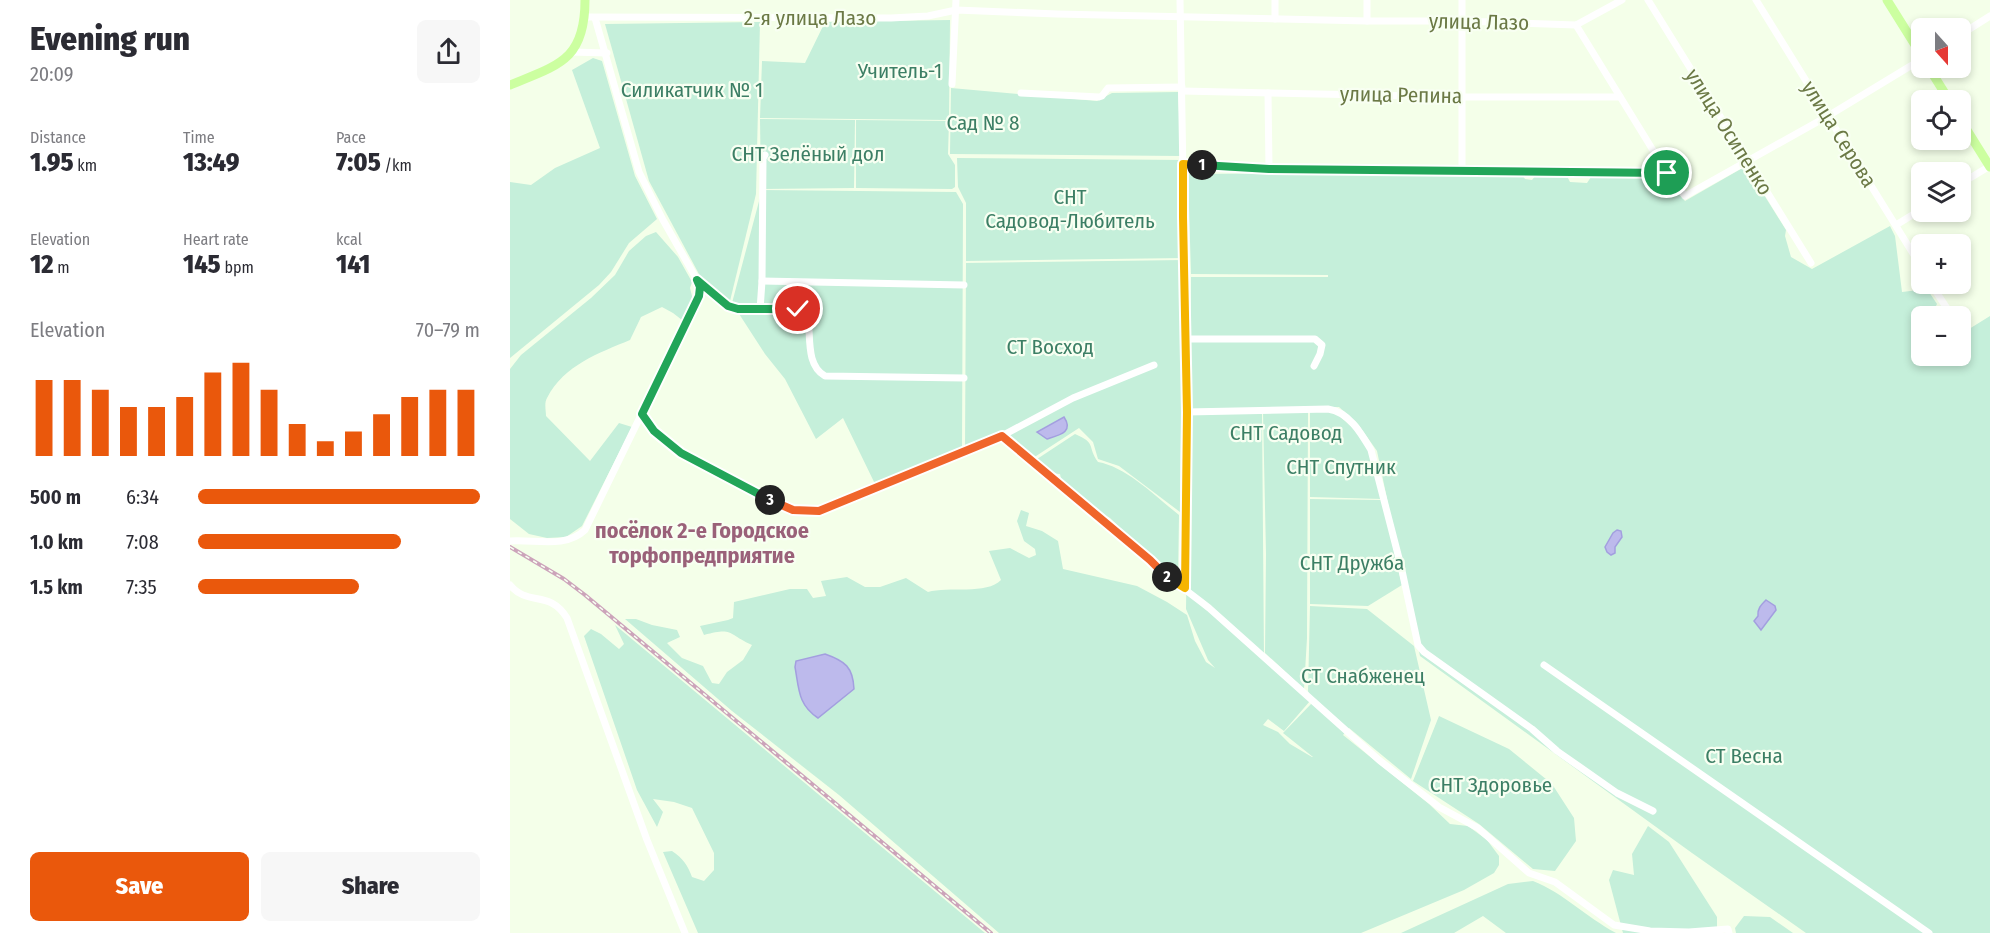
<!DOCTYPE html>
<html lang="en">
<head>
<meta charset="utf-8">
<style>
	body { margin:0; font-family:"Fira Sans Condensed",sans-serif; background:#f7f7f7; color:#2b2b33; height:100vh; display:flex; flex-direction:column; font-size:22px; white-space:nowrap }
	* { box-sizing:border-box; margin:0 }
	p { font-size:20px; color:#7c7c81 }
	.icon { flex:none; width:33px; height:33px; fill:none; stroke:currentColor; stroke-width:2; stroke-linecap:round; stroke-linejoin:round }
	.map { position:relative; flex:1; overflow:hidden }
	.details { display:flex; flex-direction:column; background:#fff; width:510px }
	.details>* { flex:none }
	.needle { width:39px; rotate:159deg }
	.fabs { position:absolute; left:1401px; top:18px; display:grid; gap:12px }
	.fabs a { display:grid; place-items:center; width:60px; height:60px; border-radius:9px; background:#fff; box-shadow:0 3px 9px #0003; font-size:30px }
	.pin { position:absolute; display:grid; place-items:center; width:51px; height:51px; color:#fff; margin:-26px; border:3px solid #fff; border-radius:50%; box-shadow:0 2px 6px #0007 }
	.km { position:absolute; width:30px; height:30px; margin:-15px; border-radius:50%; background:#222; color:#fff; font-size:16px; line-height:30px; text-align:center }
	.round { display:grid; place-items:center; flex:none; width:63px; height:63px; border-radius:9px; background:#f7f7f7 }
	.headline { display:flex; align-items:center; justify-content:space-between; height:102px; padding:0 30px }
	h1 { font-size:33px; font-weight:800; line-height:45px }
	.figures { display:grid; grid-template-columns:repeat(3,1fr); gap:9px; height:102px; padding:6px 30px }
	.figures div { display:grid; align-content:center }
	.figures b { font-size:26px; font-weight:800 }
	.figures small { font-size:16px; font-weight:400 }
	.figures p { font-size:16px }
	.chart { height:168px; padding:12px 30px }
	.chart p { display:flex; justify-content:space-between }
	.chart svg { width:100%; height:108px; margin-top:6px; stroke:#ea580c; stroke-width:6 }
	.cta { display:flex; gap:12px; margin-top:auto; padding:12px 30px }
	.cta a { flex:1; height:69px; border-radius:9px; background:#ea580c; color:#fff; font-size:24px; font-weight:800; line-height:69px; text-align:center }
	.cta a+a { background:#f7f7f7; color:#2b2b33 }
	ul { padding:0 30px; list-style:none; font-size:20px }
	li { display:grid; grid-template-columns:96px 72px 1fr; align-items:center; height:45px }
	li i { height:15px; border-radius:8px; background:#ea580c }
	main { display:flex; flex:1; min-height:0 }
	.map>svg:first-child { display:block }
</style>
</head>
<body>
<main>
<section class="details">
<div class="headline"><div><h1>Evening run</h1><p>20:09</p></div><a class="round"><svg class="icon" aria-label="share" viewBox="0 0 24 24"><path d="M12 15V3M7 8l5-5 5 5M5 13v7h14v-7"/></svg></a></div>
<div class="figures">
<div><p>Distance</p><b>1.95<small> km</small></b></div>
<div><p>Time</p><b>13:49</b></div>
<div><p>Pace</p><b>7:05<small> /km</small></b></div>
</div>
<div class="figures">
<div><p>Elevation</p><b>12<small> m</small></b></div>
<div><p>Heart rate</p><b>145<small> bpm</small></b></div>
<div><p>kcal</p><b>141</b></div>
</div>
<div class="chart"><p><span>Elevation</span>70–79 m</p>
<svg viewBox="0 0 160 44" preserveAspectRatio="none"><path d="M5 44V13M15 44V13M25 44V17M35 44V24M45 44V24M55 44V20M65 44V10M75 44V6M85 44V17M95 44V31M105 44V38M115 44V34M125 44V27M135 44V20M145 44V17M155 44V17"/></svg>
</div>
<ul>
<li><b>500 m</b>6:34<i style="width:100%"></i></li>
<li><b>1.0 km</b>7:08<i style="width:72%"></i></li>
<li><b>1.5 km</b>7:35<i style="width:57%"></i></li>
</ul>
<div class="cta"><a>Save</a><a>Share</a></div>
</section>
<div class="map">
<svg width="1480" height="933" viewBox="0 0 1480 933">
	<rect width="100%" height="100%" fill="#f4ffe9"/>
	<!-- green -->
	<g fill="#c5efda" fill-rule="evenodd">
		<path d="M440,20L439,120L250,118L252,61L295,63L315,22Z"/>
		<path d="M250,22L246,194L220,301L215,299L190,276L139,181L95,24Z"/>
		<path d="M83,58L92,61L125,176L147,219L119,243L101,272L89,285L0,358V182L21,185L45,168L90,148L62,70Z"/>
		<path d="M441,88L587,101L602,93L668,92L671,156L440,154Z"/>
		<path d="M250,119L345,120L344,188L251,189Z"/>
		<path d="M346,120L439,121L438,154L445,165V187L442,189L346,188Z"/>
		<path d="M447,158L673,160V258L456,261V203L448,187Z"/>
		<path d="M1236,166L1276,230L1275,236L1281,257L1302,269L1380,226L1385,236L1392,292L1417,289L1427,304L1421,316H1412V356H1450L1451,334L1480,316V933H1296L1182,853L910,656L867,451L848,424L829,407L680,409L681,277H818V275L681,274L678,174L822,173L823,172L1011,173L1015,179L1022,180L1026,175L1057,176L1060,182L1077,183L1081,177L1155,178L1175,201Z"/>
		<path d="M252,190L446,192L453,204L452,451L366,486L333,418L306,439L275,379L255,354L222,303Z"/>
		<path d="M146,232L168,257L182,282L180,288L183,300L172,320L163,313L152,307L131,317L120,340C89,353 54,365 37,398C34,403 36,411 36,416L80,461L109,423L122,427L72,526L56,537L37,538L19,534L0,519V369L11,355L81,298L105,275L119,251L136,236Z"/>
		<path d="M673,260L670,512L609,466L588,459L583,442L569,428L523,458L493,433L455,449L456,263Z"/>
		<path d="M798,411L797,638L794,689L755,653L756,554L753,412Z"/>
		<path d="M800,411L825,412L845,430L860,451L872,499L800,497Z"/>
		<path d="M752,412L754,658L800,699L798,691L800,606L857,609L904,646L921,720L901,779L839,728L833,735L919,804L940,824L958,826L977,840L989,856V865L984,873L954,890L851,933H489L329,795L222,711L115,619H126L142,625L167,630L170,637L157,643L172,658L193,666L202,683L209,684L217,672L233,660L242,645C217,634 224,627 194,635L190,626L218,620L223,618L224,602L280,589H297L303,598L316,596L311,581L337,577L355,587H370L396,578L418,592C438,586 477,595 491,580L479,551L500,548L519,558L526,555L525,549L514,541L507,521L511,510L519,513L516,526L532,531L548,541L553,569L627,586L657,602L677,615L685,641L696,662L705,668L698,660L676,609L679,414ZM800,701L802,703L773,733L803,757H802L780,744L768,732L753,725L758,719L774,731Z"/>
		<path d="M565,434C587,443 577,447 588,462C617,467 646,497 669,515L668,582L661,578L600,518L577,505L553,488L550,474L539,473L521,463Z"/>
		<path d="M800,499L872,500L892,585L858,606L800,604Z"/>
		<path d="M105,625L475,933H188L153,852L162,851C173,858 178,866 182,877L194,881L204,870V853L182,808L164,802L143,799L153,812L147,827L127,790L74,636L81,629L91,634L109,649L114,644Z"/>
		<path d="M929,716L999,749L1042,784L1064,818L1066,841L1045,871L1023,869L969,824L903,781Z"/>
		<path d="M1138,826L1159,842L1207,917V933H1113L1099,880L1103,870L1124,875L1122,854Z"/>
		<path d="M1023,881C1055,894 1076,917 1106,933H996L973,916L944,933H891L998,884Z"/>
		<path d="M1234,916L1260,917L1283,933H1226L1225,928Z"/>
	</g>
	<!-- water -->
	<g fill="#bdbaec" stroke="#a39fdf" stroke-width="1.5">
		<path d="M554,417C564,432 550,435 537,439L527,432Z"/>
		<path d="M1107,530L1111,531L1112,537L1105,547V553L1101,555L1097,552L1095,547L1103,533Z"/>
		<path d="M1256,600L1265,606L1266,610L1251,630L1244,621L1248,616C1247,609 1251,605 1256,600Z"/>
		<path d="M315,654C335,661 343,667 344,689L308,718C288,705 289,689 285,667L286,661Z"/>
	</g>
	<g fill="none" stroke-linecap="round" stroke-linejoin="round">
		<!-- minor -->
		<g stroke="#fff" stroke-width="7">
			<path d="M670,0L677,412L675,589"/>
			<path d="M952,0V169"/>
			<path d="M1138,0L1301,263"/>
			<path d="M1246,0L1412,268"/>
			<path d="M75,17L381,18L418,16L446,10L547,14L857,21H952L1066,25L1157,173L1175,196L1318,116L1412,59"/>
			<path d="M765,19V0"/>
			<path d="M857,21V0"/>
			<path d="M1066,25L1112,0"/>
			<path d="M1450,35L1480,16"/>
			<path d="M61,52L97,53"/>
			<path d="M442,84L446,0"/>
			<path d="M672,91L952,97H1110"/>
			<path d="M511,93L589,97L592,96L598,88L672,87"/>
			<path d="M758,93L759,169"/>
			<path d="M673,164L759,169L1157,173"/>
			<path d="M1450,184L1480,166"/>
			<path d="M1386,225L1412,209"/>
			<path d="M252,281L454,285"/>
			<path d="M189,282L218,306L228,310L288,309L297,312C302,332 294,364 315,376L454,378"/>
			<path d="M1421,284L1442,316"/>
			<path d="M250,310L252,281L253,158L255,155"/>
			<path d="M676,339H805L812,345L810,354L804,366"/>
			<path d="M677,412L818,409C839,412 851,433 861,450L891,566L908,645L914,652L1022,729L1047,751L1107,793L1143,811"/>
			<path d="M132,414L144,431L171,453L252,497L283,510L309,511L486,439L563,398L644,365"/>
			<path d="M492,437L640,560C658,578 679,592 699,608L869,760L929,807L968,828L1019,873L1045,882L1104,925L1140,931L1179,932L1218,929L1219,933"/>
			<path d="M0,541C25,539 55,549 75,530L189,296L190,287L186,278L153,220L129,172L85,18"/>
			<path d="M0,585C18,607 39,589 57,618L137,840L175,933"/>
			<path d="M1034,665L1419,933"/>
		</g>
		<!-- major -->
		<g stroke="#ccffa0" stroke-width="9">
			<path d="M1377,0L1412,56"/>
			<path d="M1419,68L1439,100"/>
			<path d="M0,85C49,65 75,60 75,0"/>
			<path d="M1450,119L1480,167"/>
		</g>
		<!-- rail casing -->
		<g stroke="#cca4ba" stroke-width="4">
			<path id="rail" d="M0,547L54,579L75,595L481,933"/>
		</g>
		<!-- rail -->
		<use href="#rail" stroke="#f8fff2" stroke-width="1.5" stroke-dasharray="4.5" stroke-linecap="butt"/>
	</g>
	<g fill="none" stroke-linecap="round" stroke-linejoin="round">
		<!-- split-1 casing -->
		<g stroke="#fff" stroke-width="12">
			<path id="split-1" d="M692,165L759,169L1157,173"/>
		</g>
		<!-- split-2 casing -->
		<g stroke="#fff" stroke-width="12">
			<path id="split-2" d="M657,577L675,588L677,412L673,217V164L692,165"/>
		</g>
		<!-- split-3 casing -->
		<g stroke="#fff" stroke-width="12">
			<path id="split-3" d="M260,500L283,510L309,511L492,436L640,560L657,577"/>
		</g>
		<!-- split-4 casing -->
		<g stroke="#fff" stroke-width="12">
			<path id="split-4" d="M260,500L171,453L144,431L132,414L189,296L190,287L187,280L218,306L228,309H288"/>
		</g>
		<!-- split-1 -->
		<use href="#split-1" stroke="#22a559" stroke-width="8"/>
		<!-- split-2 -->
		<use href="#split-2" stroke="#f5b400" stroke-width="8"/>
		<!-- split-3 -->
		<use href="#split-3" stroke="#f0652b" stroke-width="8"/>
		<!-- split-4 -->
		<use href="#split-4" stroke="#22a559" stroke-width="8"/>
	</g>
	<g text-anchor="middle" stroke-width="4.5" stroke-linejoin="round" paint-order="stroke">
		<!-- street labels -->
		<g font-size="21" fill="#6b7945" stroke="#f8fff2">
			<text x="300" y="25">2-я улица Лазо</text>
			<text transform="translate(969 22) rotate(1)" y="7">улица Лазо</text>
			<text transform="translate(891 95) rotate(1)" y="7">улица Репина</text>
			<text transform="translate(1219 132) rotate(58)" y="7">улица Осипенко</text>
			<text transform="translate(1329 134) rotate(58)" y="7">улица Серова</text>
		</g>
		<!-- park labels -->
		<g font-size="21" fill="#3c7f65" stroke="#f8fff2">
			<text x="390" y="78">Учитель-1</text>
			<text x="182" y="97">Силикатчик № 1</text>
			<text x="473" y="130">Сад № 8</text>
			<text x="298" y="161">СНТ Зелёный дол</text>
			<text x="560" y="204">СНТ<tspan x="560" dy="24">Садовод-Любитель</tspan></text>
			<text x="540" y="354">СТ Восход</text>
			<text x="776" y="440">СНТ Садовод</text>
			<text x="831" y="474">СНТ Спутник</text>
			<text x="842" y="570">СНТ Дружба</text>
			<text x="853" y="683">СТ Снабженец</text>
			<text x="1234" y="763">СТ Весна</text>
			<text x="981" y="792">СНТ Здоровье</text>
		</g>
		<!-- neighbourhood labels -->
		<g font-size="22" font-weight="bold" fill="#9a6179" stroke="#f8fff2">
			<text x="192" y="538">посёлок 2-е Городское<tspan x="192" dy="25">торфопредприятие</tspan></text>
		</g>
	</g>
</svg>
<div class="fabs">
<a><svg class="needle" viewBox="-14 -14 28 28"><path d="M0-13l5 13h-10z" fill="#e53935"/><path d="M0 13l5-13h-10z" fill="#7c7c81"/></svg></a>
<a><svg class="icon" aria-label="locate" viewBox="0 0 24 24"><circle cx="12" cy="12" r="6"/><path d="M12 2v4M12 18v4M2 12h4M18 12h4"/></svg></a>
<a><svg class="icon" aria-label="layers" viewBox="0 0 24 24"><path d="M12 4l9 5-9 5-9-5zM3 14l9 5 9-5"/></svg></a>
<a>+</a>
<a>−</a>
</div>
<div class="pin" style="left:1157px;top:173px;background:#1e9e55"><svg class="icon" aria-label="arrive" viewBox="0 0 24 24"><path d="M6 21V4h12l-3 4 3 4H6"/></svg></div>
<div class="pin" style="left:288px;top:309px;background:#d93025"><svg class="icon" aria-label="check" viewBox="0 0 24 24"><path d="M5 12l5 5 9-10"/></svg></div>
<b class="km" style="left:692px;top:165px">1</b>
<b class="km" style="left:657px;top:577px">2</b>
<b class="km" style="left:260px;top:500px">3</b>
</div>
</main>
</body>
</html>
